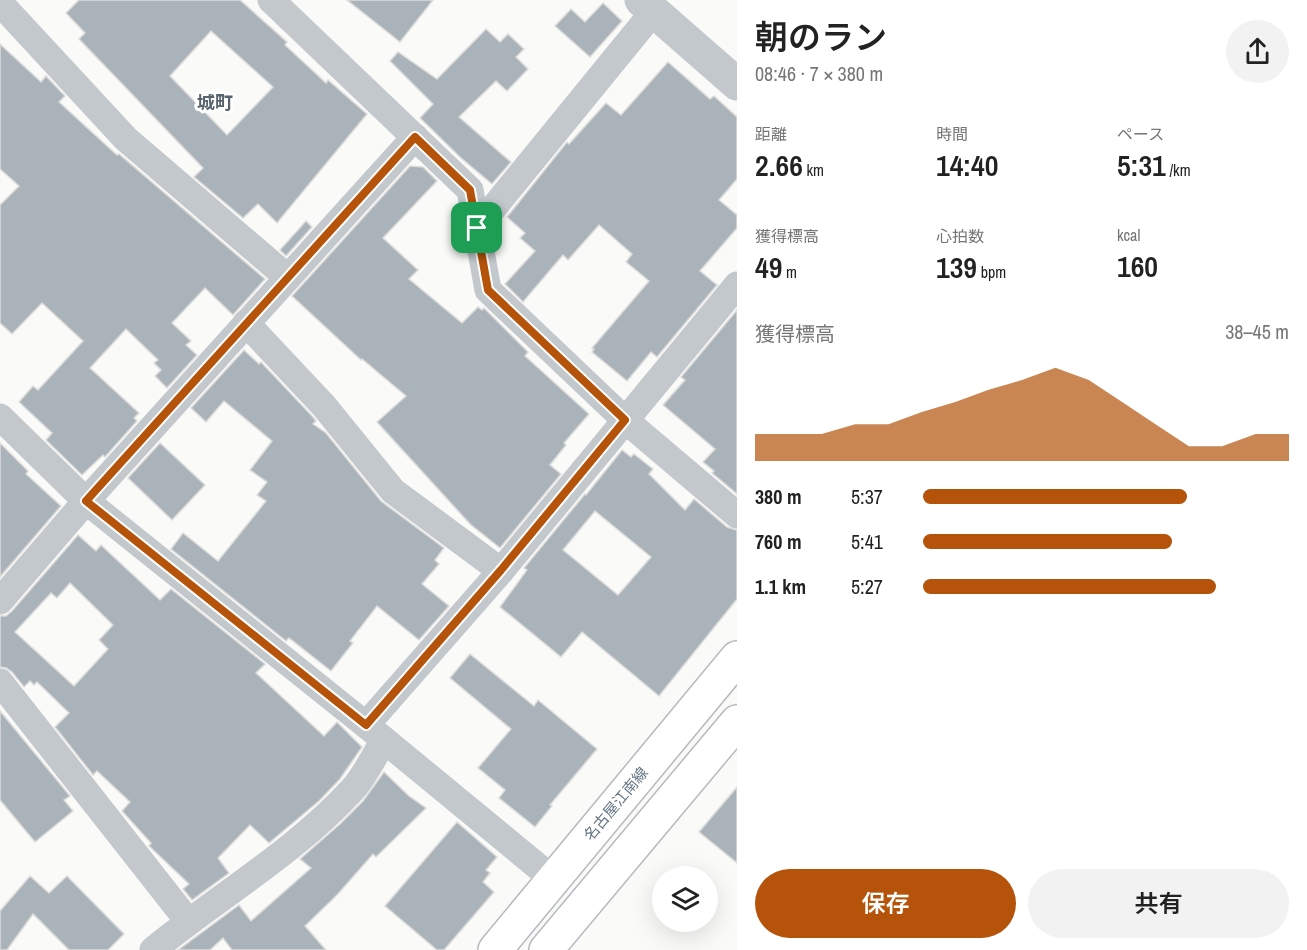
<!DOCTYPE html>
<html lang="ja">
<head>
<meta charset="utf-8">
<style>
	body { margin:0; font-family:"Archivo Narrow","Noto Sans JP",sans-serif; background:#f2f2f2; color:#222; height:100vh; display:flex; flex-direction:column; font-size:22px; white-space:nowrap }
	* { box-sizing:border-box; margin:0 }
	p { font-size:20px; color:#767676 }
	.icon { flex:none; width:33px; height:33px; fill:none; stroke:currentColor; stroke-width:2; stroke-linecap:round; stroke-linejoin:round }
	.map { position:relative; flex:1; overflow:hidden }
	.panel { display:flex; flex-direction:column; background:#fff; width:570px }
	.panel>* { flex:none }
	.tools { position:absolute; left:652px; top:866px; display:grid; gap:12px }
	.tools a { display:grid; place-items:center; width:66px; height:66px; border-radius:50%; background:#fff; box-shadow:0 6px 24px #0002; font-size:30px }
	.pin { position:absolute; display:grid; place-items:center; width:51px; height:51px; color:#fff; margin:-26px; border-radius:12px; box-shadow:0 3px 9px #0006 }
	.round { display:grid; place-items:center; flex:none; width:63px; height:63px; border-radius:32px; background:#f2f2f2 }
	.overview { display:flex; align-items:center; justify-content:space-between; height:102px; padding:0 18px }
	h1 { font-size:33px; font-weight:600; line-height:45px }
	.figures { display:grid; grid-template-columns:repeat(3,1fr); gap:9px; height:102px; padding:6px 18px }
	.figures div { display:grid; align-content:center }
	.figures b { font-size:30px; font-weight:600 }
	.figures small { font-size:16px; font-weight:400 }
	.figures p { font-size:16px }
	.chart { height:168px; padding:12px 18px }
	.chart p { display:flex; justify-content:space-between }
	.chart svg { width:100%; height:108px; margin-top:6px; fill:#b45309; opacity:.7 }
	.button { display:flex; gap:12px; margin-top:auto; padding:12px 18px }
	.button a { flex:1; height:69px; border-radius:36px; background:#b45309; color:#fff; font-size:24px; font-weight:600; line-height:69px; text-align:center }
	.button a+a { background:#f2f2f2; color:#222 }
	ul { padding:0 18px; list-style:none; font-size:20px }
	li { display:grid; grid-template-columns:96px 72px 1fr; align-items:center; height:45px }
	li i { height:15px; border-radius:8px; background:#b45309 }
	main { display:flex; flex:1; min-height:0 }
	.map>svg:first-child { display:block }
</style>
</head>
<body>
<main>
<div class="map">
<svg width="737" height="950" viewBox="0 0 737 950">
	<rect width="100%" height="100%" fill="#fafaf8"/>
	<!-- building -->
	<g fill="#aab3b9" stroke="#dcdcda" stroke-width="1.5" fill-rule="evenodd">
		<path d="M79,0H240L287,42L285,45L326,83L328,80L367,114L277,223L258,204L243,218L194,177L203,168L79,39L85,33L66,13ZM211,31L273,87L227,135L170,76Z"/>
		<path d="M347,0H433L400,42Z"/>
		<path d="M603,3L622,21L590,57L555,26L571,9L585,22Z"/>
		<path d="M486,29L500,42L508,34L524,49L516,57L528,69L507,91L496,81L459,117L511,162L492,184L461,158L420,118L433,104L390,61L398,52L437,79Z"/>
		<path d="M0,44L41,82L46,76L65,96L59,102L117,155L119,154L265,279L233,315L205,288L172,323L191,341L186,345L197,355L167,388L155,376L161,370L154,363L158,360L126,329L90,368L139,413L134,418L137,421L105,457L103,455L82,475L46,440L52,433L19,402L33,386L38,390L83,341L42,303L12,334L0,323V205L19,186L0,169Z"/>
		<path d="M668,62L710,99L714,96L737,117V179L719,200L737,215V228L700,271L717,285L657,357L651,352L627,381L592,352L594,349L592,348L649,281L626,262L632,254L599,225L568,260L563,255L523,302L505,284L535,251L520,238L525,233L507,217L567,142L569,144L606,103L621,115Z"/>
		<path d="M410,166L423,167L437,181L383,238L418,270L409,279L462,323L478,307L482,310L484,308L528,352L525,356L589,414L564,443L566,445L550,465L561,474L500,548L470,524L377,422L406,396L362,359L361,360L292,296Z"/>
		<path d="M306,221L312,227L286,256L280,250Z"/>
		<path d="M737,310V494L712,473L714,471L703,462L715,449L663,405L685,380L681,377Z"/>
		<path d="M244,350L259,364L261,362L312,416L316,421L313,424L326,433L381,501L444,548L435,560L439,564L422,584L449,606L419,640L377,606L350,641L353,643L331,671L289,638L286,641L171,549L183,533L218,561L266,501L257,495L267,482L250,470L272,441L224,401L206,422L191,408Z"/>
		<path d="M0,443L28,471L26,474L61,506L0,577Z"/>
		<path d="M160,443L205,485L172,520L128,478Z"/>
		<path d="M622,450L631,457L634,454L653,469L649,474L685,510L694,499L727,527L737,530V599L659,696L582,632L561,657L500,607L527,570L524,568L585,494L586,495ZM595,511L651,557L618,595L563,550Z"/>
		<path d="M78,535L96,551L101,545L160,600L171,589L265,664L256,673L324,736L337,722L362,747L340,779L319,801L269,843L250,825L218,858L229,873L192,900L183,889L189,884L149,846L151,843L122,811L130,802L97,771L93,775L55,727L69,713L37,682L34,685L30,681L24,687L12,672L6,668L0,667V616H6L12,611ZM70,583L113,625L99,640L108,649L74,686L15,632L51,593L57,598Z"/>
		<path d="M470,654L534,706L538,700L597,749L550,805L552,806L535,827L499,798L505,790L478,768L511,729L450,678Z"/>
		<path d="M0,711L70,796L64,800L73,811L35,842L0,800Z"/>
		<path d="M384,772L409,796L426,808L376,857L373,854L337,895L305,926L326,950H232L223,938L210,950H178L239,905L251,921L311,868L300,859L340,824L363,801Z"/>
		<path d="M737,787V863L699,832Z"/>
		<path d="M457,822L497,857L486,870L490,873L483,882L494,892L444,950H437L385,906Z"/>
		<path d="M30,876L49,893L67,876L124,934L108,950H69L33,914L7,950H0V911Z"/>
	</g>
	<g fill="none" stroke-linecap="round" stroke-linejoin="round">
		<!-- primary casing -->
		<g stroke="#b5babe" stroke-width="36">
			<g id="primary">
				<path d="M495,950L737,658"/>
				<path d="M546,950L737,722"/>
			</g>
		</g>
		<!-- minor -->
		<g stroke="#c3c8cc" stroke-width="27">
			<path d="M271,0L470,190L488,290L625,420L737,515"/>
			<path d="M0,3L126,139L287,277"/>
			<path d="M477,228L654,11"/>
			<path d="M246,323L324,406L393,491L501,571"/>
			<path d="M0,417L86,501L366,725L553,879"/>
			<path d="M0,601L86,501L415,137"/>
			<path d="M0,682L188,921"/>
			<path d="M366,725L501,571L737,285"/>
			<path d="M153,950C219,896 294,853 352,790C365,776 374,756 384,740"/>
		</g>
		<!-- tertiary -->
		<path stroke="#c3c8cc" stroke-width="33" d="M641,0L737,84"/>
		<!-- primary -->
		<use href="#primary" stroke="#fff" stroke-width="33"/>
	</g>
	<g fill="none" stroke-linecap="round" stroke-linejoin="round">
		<!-- route casing -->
		<g stroke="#fff" stroke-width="12">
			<path id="route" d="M415,137L470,190L488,290L625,420L501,570L366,725L86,501Z"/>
		</g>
		<!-- route -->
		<use href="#route" stroke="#b45309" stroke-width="8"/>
	</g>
	<g text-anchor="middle" stroke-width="6" stroke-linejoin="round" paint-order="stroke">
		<!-- street labels -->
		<g font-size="15" fill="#657683" stroke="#fff">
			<text transform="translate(616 804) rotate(-50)" y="5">名古屋江南線</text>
		</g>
		<!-- quarter labels -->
		<g font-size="18" font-weight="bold" fill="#57646e" stroke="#fff">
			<text x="215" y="109">城町</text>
		</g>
	</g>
</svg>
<div class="tools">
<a><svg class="icon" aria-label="layers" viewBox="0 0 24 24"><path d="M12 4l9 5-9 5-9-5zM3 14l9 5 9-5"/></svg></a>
</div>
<div class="pin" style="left:477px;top:228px;background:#1e9e55"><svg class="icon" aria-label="arrive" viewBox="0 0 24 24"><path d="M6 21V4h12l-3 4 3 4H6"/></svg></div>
</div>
<section class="panel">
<div class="overview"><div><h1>朝のラン</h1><p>08:46 · 7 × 380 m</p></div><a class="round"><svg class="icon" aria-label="share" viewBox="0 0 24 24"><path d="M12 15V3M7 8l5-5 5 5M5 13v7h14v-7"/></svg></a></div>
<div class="figures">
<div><p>距離</p><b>2.66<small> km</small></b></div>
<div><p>時間</p><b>14:40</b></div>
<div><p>ペース</p><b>5:31<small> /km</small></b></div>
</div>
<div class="figures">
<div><p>獲得標高</p><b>49<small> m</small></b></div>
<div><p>心拍数</p><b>139<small> bpm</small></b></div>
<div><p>kcal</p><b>160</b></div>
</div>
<div class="chart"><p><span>獲得標高</span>38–45 m</p>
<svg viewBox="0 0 160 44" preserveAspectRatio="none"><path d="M0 44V33L10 33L20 33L30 29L40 29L50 24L60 20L70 15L80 11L90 6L100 11L110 20L120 29L130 38L140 38L150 33L160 33V44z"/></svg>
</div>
<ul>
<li><b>380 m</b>5:37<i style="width:72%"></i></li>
<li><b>760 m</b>5:41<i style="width:68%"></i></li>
<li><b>1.1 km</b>5:27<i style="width:80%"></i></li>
</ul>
<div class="button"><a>保存</a><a>共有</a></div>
</section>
</main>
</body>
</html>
